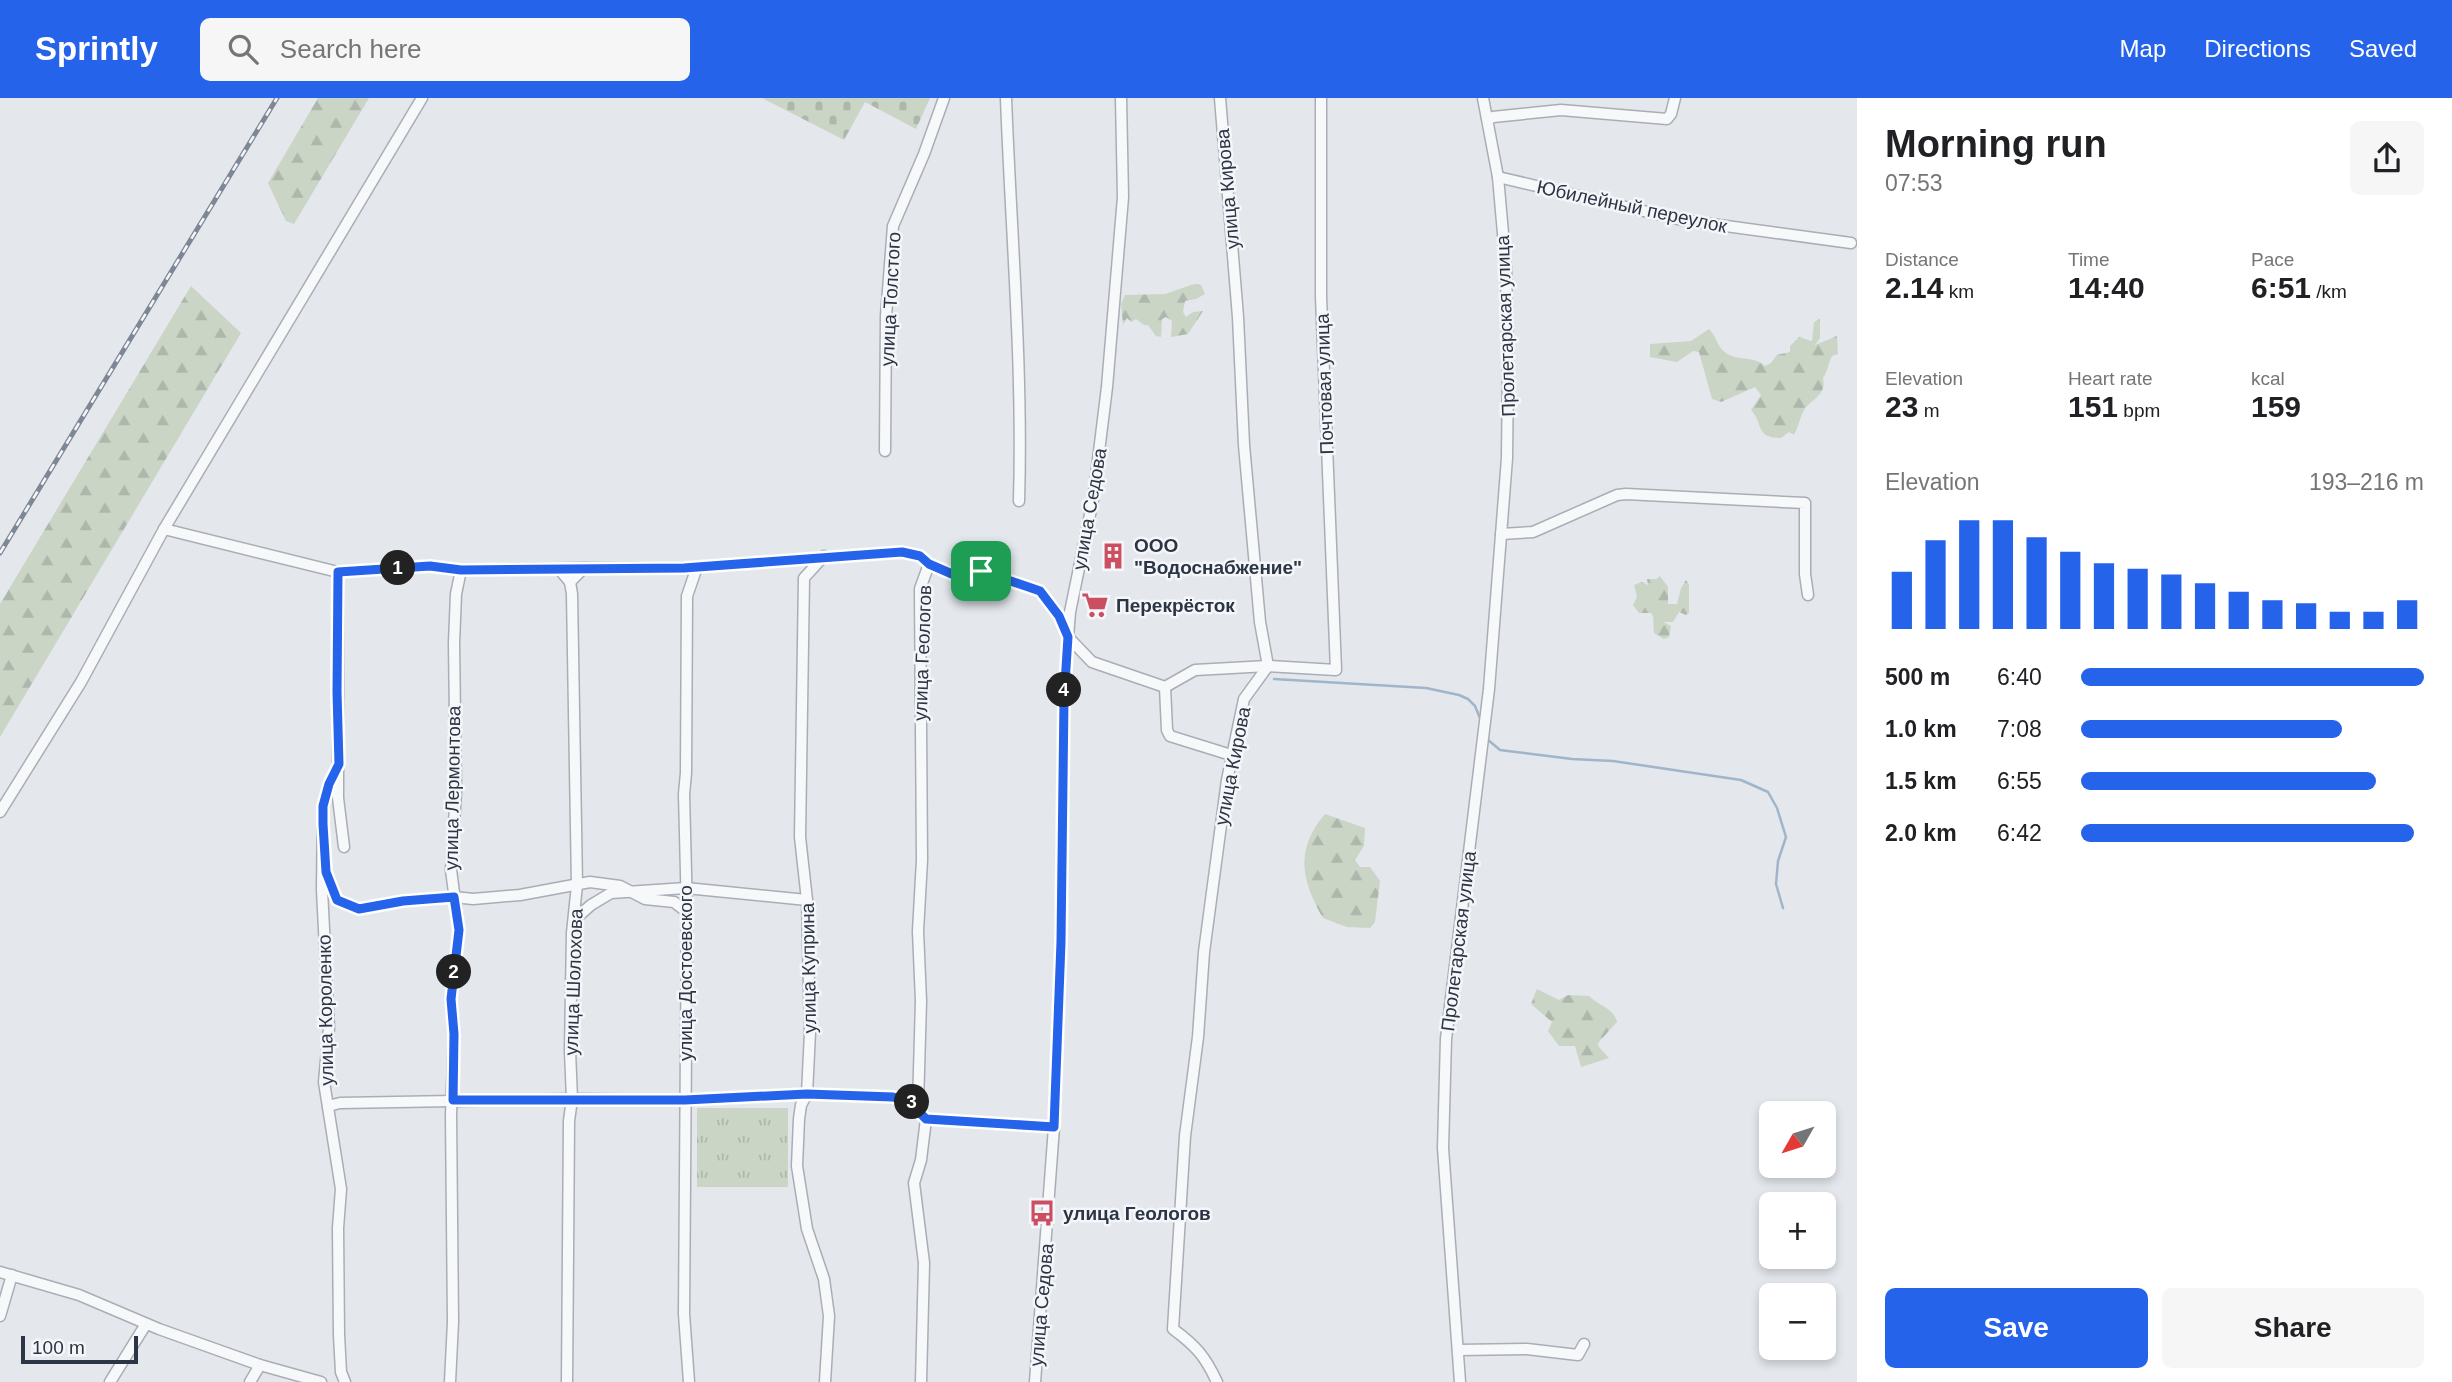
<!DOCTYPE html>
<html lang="en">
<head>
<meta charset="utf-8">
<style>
	body { margin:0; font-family:Helvetica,sans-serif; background:#f6f6f6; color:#202124; height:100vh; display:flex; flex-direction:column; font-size:26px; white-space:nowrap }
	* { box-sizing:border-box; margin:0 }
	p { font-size:23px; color:#757577 }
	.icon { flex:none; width:38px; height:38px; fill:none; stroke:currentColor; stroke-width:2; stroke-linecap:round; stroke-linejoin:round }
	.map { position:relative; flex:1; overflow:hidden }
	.side { display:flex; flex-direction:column; background:#fff; width:595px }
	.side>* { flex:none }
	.needle { width:46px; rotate:231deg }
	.fabs { position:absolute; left:1759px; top:1003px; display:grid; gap:14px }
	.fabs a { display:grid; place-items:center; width:77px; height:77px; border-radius:10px; background:#fff; box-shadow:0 4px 10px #0003; font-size:35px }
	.scale { position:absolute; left:21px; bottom:18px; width:117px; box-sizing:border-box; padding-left:7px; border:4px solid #2c3544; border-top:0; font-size:19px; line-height:24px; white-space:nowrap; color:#2c3544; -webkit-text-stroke:5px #f4f6f9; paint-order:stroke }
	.pin { position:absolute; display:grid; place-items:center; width:60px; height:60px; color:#fff; margin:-30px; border-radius:14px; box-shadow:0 4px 10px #0006 }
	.km { position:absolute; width:35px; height:35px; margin:-18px; border-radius:50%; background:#222; color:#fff; font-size:19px; line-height:35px; text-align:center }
	.round { display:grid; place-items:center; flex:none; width:74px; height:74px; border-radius:10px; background:#f6f6f6 }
	.overview { display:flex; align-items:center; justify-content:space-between; height:119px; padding:0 28px }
	h1 { font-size:38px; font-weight:800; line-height:52px }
	.metrics { display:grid; grid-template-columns:repeat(3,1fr); gap:10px; height:119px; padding:7px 28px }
	.metrics div { display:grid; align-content:center }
	.metrics b { font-size:30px; font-weight:800 }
	.metrics small { font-size:19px; font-weight:400 }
	.metrics p { font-size:19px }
	.chart { height:196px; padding:14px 28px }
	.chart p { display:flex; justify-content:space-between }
	.chart svg { width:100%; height:126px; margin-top:7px; stroke:#2563eb; stroke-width:6 }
	.button { display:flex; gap:14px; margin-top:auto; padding:14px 28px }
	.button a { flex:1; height:80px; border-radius:10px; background:#2563eb; color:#fff; font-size:28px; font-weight:800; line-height:80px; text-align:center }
	.button a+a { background:#f6f6f6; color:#202124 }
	ul { padding:0 28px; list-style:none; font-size:23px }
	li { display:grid; grid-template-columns:112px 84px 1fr; align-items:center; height:52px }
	li i { height:18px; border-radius:9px; background:#2563eb }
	header { display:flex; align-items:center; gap:42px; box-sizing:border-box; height:98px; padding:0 35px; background:#2563eb; color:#fff }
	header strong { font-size:33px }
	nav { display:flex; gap:38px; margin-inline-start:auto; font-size:24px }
	.search { width:490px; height:63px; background:#f6f6f6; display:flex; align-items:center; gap:18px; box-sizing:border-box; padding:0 24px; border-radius:10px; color:#757577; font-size:26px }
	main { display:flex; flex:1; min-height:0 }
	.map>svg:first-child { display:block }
</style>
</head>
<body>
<header>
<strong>Sprintly</strong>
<div class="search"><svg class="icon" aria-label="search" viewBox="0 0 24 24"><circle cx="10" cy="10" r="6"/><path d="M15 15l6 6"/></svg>Search here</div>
<nav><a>Map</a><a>Directions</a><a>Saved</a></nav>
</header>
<main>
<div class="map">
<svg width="1857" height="1284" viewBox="0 0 1857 1284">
	<defs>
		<pattern id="forest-firs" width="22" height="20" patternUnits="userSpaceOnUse" patternTransform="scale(1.75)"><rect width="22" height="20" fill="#cad5c6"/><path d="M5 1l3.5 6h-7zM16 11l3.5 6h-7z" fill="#aeb7ab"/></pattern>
		<pattern id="cemetery-stones" width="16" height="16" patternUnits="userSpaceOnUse" patternTransform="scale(1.75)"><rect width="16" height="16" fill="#cad5c6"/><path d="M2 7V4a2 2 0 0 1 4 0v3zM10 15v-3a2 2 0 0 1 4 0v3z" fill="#aeb7ab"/></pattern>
		<pattern id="park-tufts" width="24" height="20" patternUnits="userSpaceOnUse" patternTransform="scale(1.75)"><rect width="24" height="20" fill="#cad5c6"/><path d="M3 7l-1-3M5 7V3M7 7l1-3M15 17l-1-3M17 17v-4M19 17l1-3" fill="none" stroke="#aeb7ab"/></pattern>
	</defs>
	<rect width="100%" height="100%" fill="#e4e7ec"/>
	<!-- forest -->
	<g fill="url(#forest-firs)">
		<path d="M318,0H369L294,126L286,123L268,85Z"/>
		<path d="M1194,186L1201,187L1205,196L1196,201L1185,203L1183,214L1186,219L1193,214L1203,213L1188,236L1171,239L1172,223L1166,219L1162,221L1161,239L1156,238L1148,227H1144L1136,221L1131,224L1127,220L1123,227L1121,206L1125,197L1165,196Z"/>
		<path d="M191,188L241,235L0,639V506Z"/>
		<path d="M1820,221V240L1815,247L1837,238L1838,256L1832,258C1828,265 1828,273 1823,280C1827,299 1809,301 1803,314C1799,322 1798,330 1794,337L1789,334L1781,340C1754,340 1764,325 1751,312L1761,297L1755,289L1721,304L1712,301L1699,254L1693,253L1677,264L1650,259V246L1691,243L1709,231C1717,239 1717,249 1726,255C1739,264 1753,257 1765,268L1771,265L1777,257L1790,254V248L1799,239L1812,243L1814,224Z"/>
		<path d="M1660,478L1668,489V506H1677L1681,490L1686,482L1689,487V515L1686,517L1679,514L1673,524H1663L1671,528L1669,539L1664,541L1654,535L1653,518L1651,515H1639L1633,507L1637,499L1634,487L1642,484L1648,487L1647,481H1656Z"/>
		<path d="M1325,716L1365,730L1364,748L1355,762L1360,769H1370L1380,783L1375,824L1370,830L1347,829L1323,820C1301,782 1295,751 1325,716Z"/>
		<path d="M1537,891L1559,902L1568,897L1589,898C1599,908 1614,910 1617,924L1598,945L1599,949L1609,960L1581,969L1575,948H1559L1548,933L1552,924L1531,906Z"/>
	</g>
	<!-- cemetery -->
	<path fill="url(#cemetery-stones)" d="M762,0H930L916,31L865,4L844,42Z"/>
	<!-- park -->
	<rect fill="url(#park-tufts)" x="697" y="1010" width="91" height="79"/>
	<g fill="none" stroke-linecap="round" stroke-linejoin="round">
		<!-- stream -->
		<g stroke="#a0b5ca" stroke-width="2.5">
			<path d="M1274,581L1426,590L1459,597L1468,601L1475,608L1482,625"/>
			<path d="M1487,641L1500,652L1572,661L1613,663L1741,682L1768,694L1777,710L1786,739L1778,763L1776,786L1783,810"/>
		</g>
		<!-- minor casing -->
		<g stroke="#a9aeb6" stroke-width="13">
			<g id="minor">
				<path d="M1006,0C1011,135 1023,268 1019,403"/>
				<path d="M1488,22L1493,19L1561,12L1667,21L1671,16L1675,0"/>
				<path d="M1498,79L1682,122L1851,145"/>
				<path d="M885,353L886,218L893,128L924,56L944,0"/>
				<path d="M164,431L338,474L430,468L461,472L584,470"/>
				<path d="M1501,436L1533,434L1617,397L1626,396L1805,405V476L1808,497"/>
				<path d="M824,458L804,480L800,739L807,802L810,934L807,996L801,1007L799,1021L797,1068L807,1131L824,1181L829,1218L825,1284"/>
				<path d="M929,466L920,491L922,762L918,833L921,903L918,1007L920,1015L926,1021L1054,1029"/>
				<path d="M559,471L570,484L584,470H684L902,454L920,458L929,466L952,476L981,473L1040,493L1059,518L1068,539L1092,564L1165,589L1167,632L1170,638L1231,657"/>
				<path d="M338,474V700L344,749"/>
				<path d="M1165,589L1195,572L1268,568L1336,572L1321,199V0"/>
				<path d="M339,666L329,686L323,708L322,792L329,930L324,984L341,1091L338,1130L339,1237L341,1274L345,1284"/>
				<path d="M0,714L81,584L164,431L422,0"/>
				<path d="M326,772L330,790L337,802L359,811L403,803L454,799L473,801L520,797L590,784L620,788L645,801L674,804L687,814"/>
				<path d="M575,821L591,807L611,795L686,790L807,802"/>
				<path d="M328,1008L340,1005L572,1001L685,1002L807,996L893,999L918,1007"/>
				<path d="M0,1174L79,1197L159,1231L260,1267L321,1284"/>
				<path d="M0,1218L12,1177"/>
				<path d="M1458,1252L1527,1251L1578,1257L1584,1246"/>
				<path d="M110,1284L146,1226"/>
				<path d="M250,1284L260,1267"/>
				<path d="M450,1284L453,1224L451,1017L454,936L451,900L459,832L451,772L456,694L454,545L456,496L461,472"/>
				<path d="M567,1284L569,1023L572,1001L570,953L572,835L577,787L572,496L570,484"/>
				<path d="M689,1284L684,1216L687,814L684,696L686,675L687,498L697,469"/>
				<path d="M921,1284L924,1165L914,1085L921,1062L926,1021"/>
				<path d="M1035,1284L1054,1029L1061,844L1064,601L1068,539L1070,514L1093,402L1107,289L1123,99L1121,0"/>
				<path d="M1217,1284C1205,1258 1196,1248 1173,1231L1185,1038L1198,939L1204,854L1227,682L1244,601L1268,568L1260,524L1244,347L1238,219L1220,0"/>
				<path d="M1460,1284L1443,1050L1446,941L1489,591L1507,360L1508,271L1506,169L1498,79L1483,0"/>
			</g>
		</g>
		<!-- minor -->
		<use href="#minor" stroke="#f7f8fa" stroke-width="10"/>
		<!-- rail casing -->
		<g stroke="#7e8795" stroke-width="5">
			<path id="rail" d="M0,455L277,0"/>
		</g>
		<!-- rail -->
		<use href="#rail" stroke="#f4f6f9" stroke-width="2.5" stroke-dasharray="8" stroke-linecap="butt"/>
	</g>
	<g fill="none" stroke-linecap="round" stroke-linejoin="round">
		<!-- route casing -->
		<g stroke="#fff" stroke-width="14">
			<path id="route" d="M902,454L920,458L929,466L952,476L981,473L1040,493L1059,518L1068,539L1064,601L1061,844L1054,1029L926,1021L920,1015L918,1007L893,999L807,996L685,1002H453L454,936L451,901L459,832L454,799L403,803L359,811L337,802L326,774L323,726V708L329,686L339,666L337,594L338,474L430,468L461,472L684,470Z"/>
		</g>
		<!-- route -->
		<use href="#route" stroke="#2563eb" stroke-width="9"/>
	</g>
	<!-- icons -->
	<defs>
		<g id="building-bare" transform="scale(2.1)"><path d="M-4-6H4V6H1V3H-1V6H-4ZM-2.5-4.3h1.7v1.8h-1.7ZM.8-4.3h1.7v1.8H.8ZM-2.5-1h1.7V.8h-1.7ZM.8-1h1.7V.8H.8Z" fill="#cc4e61" stroke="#f4f6f9" stroke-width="2.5" paint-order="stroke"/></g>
		<g id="supermarket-bare" transform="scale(2.1)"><path d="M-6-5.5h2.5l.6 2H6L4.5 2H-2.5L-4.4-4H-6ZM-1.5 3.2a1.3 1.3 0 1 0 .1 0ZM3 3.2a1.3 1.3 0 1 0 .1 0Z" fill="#cc4e61" stroke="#f4f6f9" stroke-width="2.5" paint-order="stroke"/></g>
		<g id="bus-bare" transform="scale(2.1)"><path d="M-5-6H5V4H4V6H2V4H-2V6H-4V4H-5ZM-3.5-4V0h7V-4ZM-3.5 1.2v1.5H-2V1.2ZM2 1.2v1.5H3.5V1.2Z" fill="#cc4e61" stroke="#f4f6f9" stroke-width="2.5" paint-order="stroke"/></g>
	</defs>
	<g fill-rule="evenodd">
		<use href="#building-bare" x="1113" y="458"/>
		<use href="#supermarket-bare" x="1095" y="507"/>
		<use href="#bus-bare" x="1042" y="1115"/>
	</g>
	<g text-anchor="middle" stroke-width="5" stroke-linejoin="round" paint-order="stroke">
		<!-- street labels -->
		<g font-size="19" fill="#2c3544" stroke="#f4f6f9">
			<text transform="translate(1227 91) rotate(-95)" y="7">улица Кирова</text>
			<text transform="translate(1632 108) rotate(12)" y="7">Юбилейный переулок</text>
			<text transform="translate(890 201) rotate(-87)" y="7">улица Толстого</text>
			<text transform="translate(1505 228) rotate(-92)" y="7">Пролетарская улица</text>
			<text transform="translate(1324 286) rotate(-92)" y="7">Почтовая улица</text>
			<text transform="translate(1089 411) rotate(-80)" y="7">улица Седова</text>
			<text transform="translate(922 555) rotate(-88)" y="7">улица Геологов</text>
			<text transform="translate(1232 668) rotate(-79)" y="7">улица Кирова</text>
			<text transform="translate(452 690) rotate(-89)" y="7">улица Лермонтова</text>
			<text transform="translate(1458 843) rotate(-83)" y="7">Пролетарская улица</text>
			<text transform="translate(808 870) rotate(-91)" y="7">улица Куприна</text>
			<text transform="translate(685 875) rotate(-90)" y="7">улица Достоевского</text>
			<text transform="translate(573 884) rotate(-88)" y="7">улица Шолохова</text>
			<text transform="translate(325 912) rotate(-91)" y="7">улица Короленко</text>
			<text transform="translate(1041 1207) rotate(-85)" y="7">улица Седова</text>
		</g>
		<!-- poi labels -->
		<g font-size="19" font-weight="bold" fill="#2c3544" stroke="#f4f6f9" text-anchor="start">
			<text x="1134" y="454">ООО<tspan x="1134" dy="22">"Водоснабжение"</tspan></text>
			<text x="1116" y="514">Перекрёсток</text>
			<text x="1063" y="1122">улица Геологов</text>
		</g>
	</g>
</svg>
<div class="fabs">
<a><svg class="needle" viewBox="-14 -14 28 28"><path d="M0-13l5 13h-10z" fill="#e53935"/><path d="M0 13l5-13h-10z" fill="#757577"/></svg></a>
<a>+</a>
<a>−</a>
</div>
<div class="scale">100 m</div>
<div class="pin" style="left:981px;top:473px;background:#1e9e55"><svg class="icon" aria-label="arrive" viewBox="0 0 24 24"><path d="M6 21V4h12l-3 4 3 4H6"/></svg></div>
<b class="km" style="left:398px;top:470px">1</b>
<b class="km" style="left:454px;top:874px">2</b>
<b class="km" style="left:912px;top:1004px">3</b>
<b class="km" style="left:1064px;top:592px">4</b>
</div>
<section class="side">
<div class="overview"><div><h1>Morning run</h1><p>07:53</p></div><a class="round"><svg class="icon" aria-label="share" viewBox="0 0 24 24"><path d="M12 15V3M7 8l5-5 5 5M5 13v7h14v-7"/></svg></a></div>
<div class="metrics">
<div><p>Distance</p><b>2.14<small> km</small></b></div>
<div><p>Time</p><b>14:40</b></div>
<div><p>Pace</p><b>6:51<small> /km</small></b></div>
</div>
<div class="metrics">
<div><p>Elevation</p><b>23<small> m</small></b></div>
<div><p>Heart rate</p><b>151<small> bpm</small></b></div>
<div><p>kcal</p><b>159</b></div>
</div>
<div class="chart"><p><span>Elevation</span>193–216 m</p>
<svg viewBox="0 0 160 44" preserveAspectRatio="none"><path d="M5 44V24M15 44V13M25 44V6M35 44V6M45 44V12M55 44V17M65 44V21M75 44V23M85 44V25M95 44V28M105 44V31M115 44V34M125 44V35M135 44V38M145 44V38M155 44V34"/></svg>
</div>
<ul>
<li><b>500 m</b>6:40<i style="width:100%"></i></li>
<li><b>1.0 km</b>7:08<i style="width:76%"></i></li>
<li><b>1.5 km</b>6:55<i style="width:86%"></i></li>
<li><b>2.0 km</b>6:42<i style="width:97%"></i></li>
</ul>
<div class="button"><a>Save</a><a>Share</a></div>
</section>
</main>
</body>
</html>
